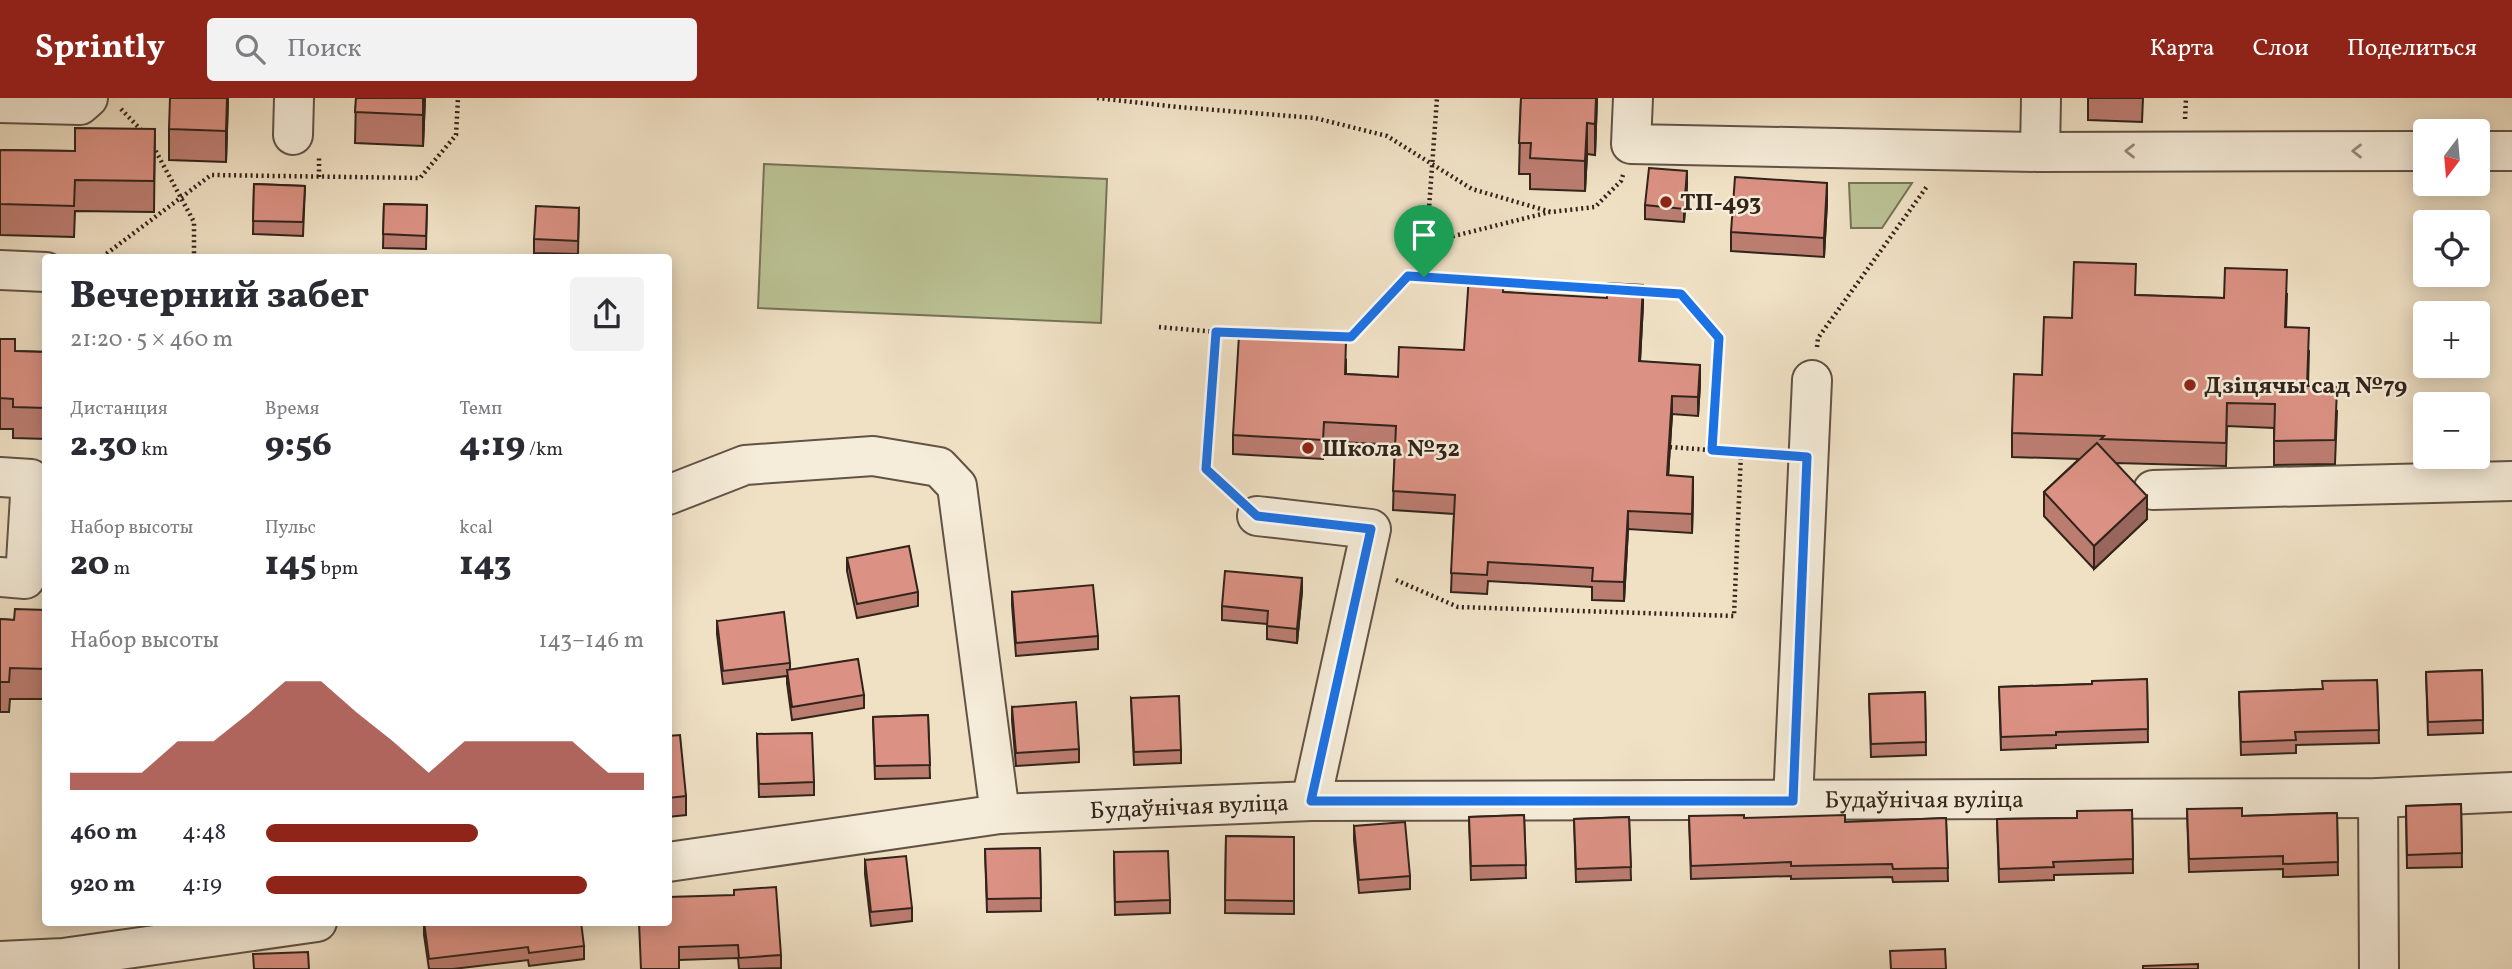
<!DOCTYPE html>
<html lang="ru">
<head>
<meta charset="utf-8">
<style>
	body { margin:0; font-family:Vollkorn,serif; background:#f2f2f3; color:#2b2b33; height:100vh; display:flex; flex-direction:column; font-size:26px; white-space:nowrap }
	* { box-sizing:border-box; margin:0 }
	p { font-size:23px; color:#7c7c81 }
	.icon { flex:none; width:38px; height:38px; fill:none; stroke:currentColor; stroke-width:2; stroke-linecap:round; stroke-linejoin:round }
	.map { position:relative; flex:1; overflow:hidden }
	.panel { position:absolute; left:42px; top:156px; width:630px; height:672px; display:flex; flex-direction:column; background:#fff; border-radius:7px; box-shadow:0 4px 18px #0003 }
	.panel>* { flex:none }
	.needle { width:46px; rotate:196deg }
	.fabs { position:absolute; left:2413px; top:21px; display:grid; gap:14px }
	.fabs a { display:grid; place-items:center; width:77px; height:77px; border-radius:7px; background:#fff; box-shadow:0 4px 18px #0003; font-size:35px }
	.pin { position:absolute; display:grid; place-items:center; width:60px; height:60px; color:#fff; margin:-72px -30px; border-radius:50% 50% 50% 0; rotate:-45deg; box-shadow:0 0 7px #0007 }
	.pin .icon { rotate:45deg }
	.round { display:grid; place-items:center; flex:none; width:74px; height:74px; border-radius:7px; background:#f2f2f3 }
	.headline { display:flex; align-items:center; justify-content:space-between; height:119px; padding:0 28px }
	h1 { font-size:38px; font-weight:800; line-height:52px }
	.metrics { display:grid; grid-template-columns:repeat(3,1fr); gap:10px; height:119px; padding:7px 28px }
	.metrics div { display:grid; align-content:center }
	.metrics b { font-size:35px; font-weight:800 }
	.metrics small { font-size:19px; font-weight:400 }
	.metrics p { font-size:19px }
	.chart { height:196px; padding:14px 28px }
	.chart p { display:flex; justify-content:space-between }
	.chart svg { width:100%; height:126px; margin-top:7px; fill:#8f2418; opacity:.7 }
	ul { padding:0 28px; list-style:none; font-size:23px }
	li { display:grid; grid-template-columns:112px 84px 1fr; align-items:center; height:52px }
	li i { height:18px; border-radius:9px; background:#8f2418 }
	header { display:flex; align-items:center; gap:42px; box-sizing:border-box; height:98px; padding:0 35px; background:#8f2418; color:#fff }
	header strong { font-size:33px }
	nav { display:flex; gap:38px; margin-inline-start:auto; font-size:24px }
	.search { width:490px; height:63px; background:#f2f2f3; display:flex; align-items:center; gap:18px; box-sizing:border-box; padding:0 24px; border-radius:7px; color:#7c7c81; font-size:26px }
	.map>svg:first-child { display:block }
</style>
</head>
<body>
<header>
<strong>Sprintly</strong>
<div class="search"><svg class="icon" aria-label="search" viewBox="0 0 24 24"><circle cx="10" cy="10" r="6"/><path d="M15 15l6 6"/></svg>Поиск</div>
<nav><a>Карта</a><a>Слои</a><a>Поделиться</a></nav>
</header>
<div class="map">
<svg width="2512" height="871" viewBox="0 0 2512 871">
	<rect width="100%" height="100%" fill="#f0e1c5"/>
	<filter id="stains"><feTurbulence type="fractalNoise" baseFrequency=".00286" numOctaves="4"/><feColorMatrix values="0 0 0 0 .2 0 0 0 0 .09 0 0 0 0 .02 0 0 0 .5 -.17"/></filter>
	<radialGradient id="worn" r=".72"><stop offset=".6" stop-color="#630" stop-opacity="0"/><stop offset="1" stop-color="#630" stop-opacity=".3"/></radialGradient>
	<!-- green -->
	<g fill="#bbc294" stroke="#767358" stroke-width="2">
		<path d="M764,66L1107,81L1101,225L758,210Z"/>
		<path d="M1849,85H1912L1882,130H1851Z"/>
	</g>
	<g fill="none" stroke-linecap="round" stroke-linejoin="round">
		<!-- minor casing -->
		<g stroke="#625346" stroke-width="42">
			<g id="minor">
				<path d="M1633,0L1631,46L2040,54L2041,0"/>
				<path d="M0,5L80,7L88,0"/>
				<path d="M293,37L294,0"/>
				<path d="M2478,53H2512"/>
				<path d="M2040,54L2426,53"/>
				<path d="M0,172L46,174"/>
				<path d="M0,379L31,381L25,481L0,479"/>
				<path d="M2153,392L2512,383"/>
				<path d="M668,397L745,367L873,358L939,369L957,388L1000,716"/>
				<path d="M1257,418L1371,431L1311,703"/>
				<path d="M2378,700L2379,871"/>
				<path d="M1793,703L1812,282"/>
				<path id="s1" d="M668,764L1000,716L1311,703L2378,700L2512,694"/>
				<path d="M0,863L63,860L317,824"/>
			</g>
		</g>
		<!-- path -->
		<g stroke="#32241b" stroke-width="4.5" stroke-dasharray="2 3.5" stroke-linecap="butt">
			<path d="M1097,0L1178,9L1315,20L1387,38L1472,91L1551,114L1595,109L1621,83L1623,77"/>
			<path d="M121,11L144,35"/>
			<path d="M2185,21L2186,0"/>
			<path d="M153,48L194,124V159"/>
			<path d="M319,79V60"/>
			<path d="M1426,145L1550,114"/>
			<path d="M102,159L211,77L420,80L456,37L458,0"/>
			<path d="M1424,179L1437,0"/>
			<path d="M1499,184L1613,192"/>
			<path d="M1639,193L1681,196L1719,240L1712,352"/>
			<path d="M1159,229L1216,234"/>
			<path d="M1817,249L1818,240L1928,87"/>
			<path d="M1670,349L1774,357"/>
			<path d="M1232,395L1206,371L1216,234L1351,239L1408,178L1473,182"/>
			<path d="M1396,482L1458,509L1734,518L1741,354"/>
		</g>
		<!-- minor -->
		<use href="#minor" stroke="#f5ecd9" stroke-width="38"/>
	</g>
	<!-- wall -->
	<g fill="#bc7d71" stroke="#32241b" stroke-width="2">
		<path d="M228,0L226,64L169,62V31Z"/>
		<path d="M356,0H425L423,48L355,45Z"/>
		<path d="M1521,0H1597L1595,57L1587,56L1585,93L1530,91V76H1519Z"/>
		<path d="M2088,0H2143L2142,24L2088,22Z"/>
		<path d="M155,31L154,114L75,113L74,139L0,137V52L75,53Z"/>
		<path d="M254,86L305,88L303,138L253,136Z"/>
		<path d="M1687,87L1684,124L1645,121V107Z"/>
		<path d="M1827,104L1824,159L1731,153V134Z"/>
		<path d="M384,106L427,107L426,151L383,150Z"/>
		<path d="M579,110L578,156L534,155V141Z"/>
		<path d="M1504,194L1643,206L1640,263L1700,286L1698,318L1672,316L1668,377L1693,398L1692,435L1628,431L1624,503L1592,502V489L1488,483L1487,496L1451,494L1454,416L1393,412L1395,347L1324,343L1323,361L1233,356V337L1346,262V276L1398,279L1464,252Z"/>
		<path d="M2287,196L2286,229L2309,253L2308,288L2337,313L2335,366L2274,367V330L2227,328L2226,368L2116,365L2147,421L2094,471L2044,418V394L2079,361L2012,359V335L2072,220L2136,197L2224,200Z"/>
		<path d="M0,241L15,253L46,254V341L13,340V331H0Z"/>
		<path d="M847,460L918,494V508L857,520L847,473Z"/>
		<path d="M1302,493L1297,545L1267,541V526L1222,522V508Z"/>
		<path d="M1012,494L1098,538V551L1016,558L1012,507Z"/>
		<path d="M46,512V601H10L9,614H0V521L14,522Z"/>
		<path d="M717,523L790,565V572L864,597V610L792,622L787,585V578L723,586L717,536Z"/>
		<path d="M2482,572L2483,635L2428,637L2426,574Z"/>
		<path d="M2147,581L2148,644L2056,647V650L2001,652L1999,589L2092,586Z"/>
		<path d="M2377,582L2379,645L2296,647V655L2241,657L2239,594L2322,591Z"/>
		<path d="M1925,594L1926,657L1871,659L1869,596Z"/>
		<path d="M1131,600L1181,652V665L1134,667Z"/>
		<path d="M1012,609L1079,651V664L1016,668L1012,622Z"/>
		<path d="M928,617L930,680L875,681L873,619Z"/>
		<path d="M757,636L814,684V697L759,699Z"/>
		<path d="M668,638L686,698V717L668,719Z"/>
		<path d="M2461,706L2462,769L2407,770L2406,708Z"/>
		<path d="M2187,711L2242,718L2337,715L2338,777L2283,779V771L2189,774Z"/>
		<path d="M2132,712L2133,775L2054,777V782L1999,784L1997,721L2077,720Z"/>
		<path d="M1524,717L1526,780L1471,782L1469,719Z"/>
		<path d="M1689,718L1845,724L1946,720L1948,783L1893,784L1892,779L1791,781V778L1691,781Z"/>
		<path d="M1629,719L1631,782L1576,784L1574,721Z"/>
		<path d="M1354,728L1410,778V791L1359,795L1354,742Z"/>
		<path d="M1226,738L1294,739V816L1225,815Z"/>
		<path d="M1040,750L1041,813L987,814L985,751Z"/>
		<path d="M1114,754L1170,802V815L1115,817Z"/>
		<path d="M865,762L912,810V823L871,828L865,776Z"/>
		<path d="M424,824L584,848V861L529,868L528,862L453,871H429L424,837Z"/>
		<path d="M639,824L781,857V870L739,871L738,860L679,862Z"/>
	</g>
	<!-- shaded-wall -->
	<g fill="#99665c" stroke="#32241b" stroke-width="2">
		<path d="M227,0H228L226,64V33Z"/>
		<path d="M423,0H425L423,48Z"/>
		<path d="M1596,0H1597L1595,57V26Z"/>
		<path d="M1587,25V56L1585,93V63Z"/>
		<path d="M1687,73V87L1684,124V111Z"/>
		<path d="M1827,85V104L1824,159V140Z"/>
		<path d="M1643,187V206L1639,282V263Z"/>
		<path d="M1700,267V286L1698,318V299Z"/>
		<path d="M1672,298V316L1667,396V377Z"/>
		<path d="M1693,379V398L1692,435V416Z"/>
		<path d="M2147,398V421L2094,471V448Z"/>
		<path d="M1628,413V431L1624,503V484Z"/>
		<path d="M1302,480V493L1297,545V531Z"/>
	</g>
	<!-- building -->
	<g fill="#db9183" stroke="#32241b" stroke-width="2">
		<path d="M170,0H227L226,33L169,31Z"/>
		<path d="M356,0H423V17L355,14Z"/>
		<path d="M1521,0H1596L1595,26L1587,25L1585,63L1530,60L1531,45H1519Z"/>
		<path d="M75,30L155,31L154,83L75,82L74,108L0,106V52L75,53Z"/>
		<path d="M1649,70L1687,73L1684,111L1645,107Z"/>
		<path d="M1735,79L1827,85L1824,140L1731,134Z"/>
		<path d="M254,86L305,88L303,124L253,123Z"/>
		<path d="M384,106L427,107L426,138L383,136Z"/>
		<path d="M536,108L579,110L578,143L534,141Z"/>
		<path d="M2074,164L2136,166L2135,197L2224,200L2225,170L2287,172L2285,229L2309,230L2307,288L2337,289L2335,342L2274,343L2275,306L2227,305L2226,345L2101,341L2104,338L2012,335L2014,276L2042,277L2044,219L2072,220Z"/>
		<path d="M1469,177L1504,179L1503,194L1607,200V185L1643,187L1639,263L1700,267L1698,299L1672,298L1667,377L1693,379L1692,416L1628,413L1624,484L1592,483L1593,470L1488,464L1487,477L1451,475L1455,397L1393,393L1396,328L1324,324L1323,342L1233,337L1239,237L1346,243L1345,276L1398,279L1399,249L1464,252Z"/>
		<path d="M0,241H15V253L46,254V310L13,309V301L0,300Z"/>
		<path d="M2097,345L2147,398L2094,448L2044,394Z"/>
		<path d="M909,448L918,494L857,506L847,460Z"/>
		<path d="M1225,473L1302,480L1297,531L1267,528L1268,513L1222,508Z"/>
		<path d="M1093,487L1098,538L1016,545L1012,494Z"/>
		<path d="M15,511L46,512V571L10,570L9,584H0V521L14,522Z"/>
		<path d="M784,514L790,565L723,573L717,523Z"/>
		<path d="M858,561L864,597L792,609L787,572Z"/>
		<path d="M2482,572L2483,622L2428,624L2426,574Z"/>
		<path d="M2147,581L2148,631L2056,634V637L2001,639L1999,589L2092,586V583Z"/>
		<path d="M2377,582L2379,632L2295,634L2296,642L2241,644L2239,594L2323,591L2322,583Z"/>
		<path d="M1925,594L1926,644L1871,646L1869,596Z"/>
		<path d="M1179,598L1181,652L1134,654L1131,600Z"/>
		<path d="M1076,604L1079,651L1016,655L1012,609Z"/>
		<path d="M928,617L930,667L875,668L873,619Z"/>
		<path d="M812,635L814,684L759,686L757,636Z"/>
		<path d="M680,637L686,698L668,700V638Z"/>
		<path d="M2461,706L2462,755L2407,757L2406,708Z"/>
		<path d="M2242,710V718L2337,715L2338,764L2283,766V758L2189,761L2187,711Z"/>
		<path d="M2132,712L2133,761L2053,764L2054,769L1999,771L1997,721L2077,720V713Z"/>
		<path d="M1524,717L1526,767L1471,768L1469,719Z"/>
		<path d="M1744,717V720L1845,717V724L1946,720L1948,770L1893,771L1892,766L1791,768V764L1691,768L1689,718Z"/>
		<path d="M1629,719L1631,769L1576,771L1574,721Z"/>
		<path d="M1405,724L1410,778L1359,782L1354,728Z"/>
		<path d="M1226,738L1294,739V803L1225,802Z"/>
		<path d="M1040,750L1041,800L987,801L985,751Z"/>
		<path d="M1168,753L1170,802L1115,804L1114,754Z"/>
		<path d="M906,758L912,810L871,814L865,762Z"/>
		<path d="M776,789L781,857L739,860L738,847L679,849V871H641L639,824H668V799L734,797V792Z"/>
		<path d="M424,824H581L584,848L529,855L528,849L429,861Z"/>
		<path d="M1945,851L1946,871H1891L1890,853Z"/>
		<path d="M308,854L309,871H254L253,856Z"/>
		<path d="M2198,866V871H2143V868Z"/>
	</g>
	<!-- one-way arrows -->
	<defs><path id="oneway-chevron" d="M-2-3.5L2.5 0L-2 3.5" fill="none" stroke-width="1.6" stroke-linecap="round" stroke-linejoin="round" transform="scale(1.75)"/></defs>
	<g stroke="#94887a">
		<use href="#oneway-chevron" transform="translate(2130 53) rotate(180)"/>
		<use href="#oneway-chevron" transform="translate(2357 53) rotate(180)"/>
	</g>
	<g fill="none" stroke-linecap="round" stroke-linejoin="round">
		<!-- route casing -->
		<g stroke="#fff" stroke-width="14">
			<path id="route" d="M1408,178L1681,196L1719,240L1712,352L1807,359L1793,703H1311L1371,431L1257,418L1206,371L1216,234L1351,239Z"/>
		</g>
		<!-- route -->
		<use href="#route" stroke="#1a73e8" stroke-width="9"/>
	</g>
	<!-- markers -->
	<g fill="#8f2418" stroke="#f5ecd9" stroke-width="2.5">
		<circle cx="1666" cy="104" r="7"/>
		<circle cx="2190" cy="287" r="7"/>
		<circle cx="1308" cy="350" r="7"/>
	</g>
	<g text-anchor="middle" stroke-width="5" stroke-linejoin="round" paint-order="stroke">
		<!-- poi labels -->
		<g font-size="24" font-weight="bold" fill="#32241b" stroke="#f5ecd9" text-anchor="start">
			<text x="1680" y="112">ТП-493</text>
			<text x="2204" y="295">Дзіцячы сад №79</text>
			<text x="1322" y="358">Школа №32</text>
		</g>
		<!-- street labels -->
		<g font-size="24" fill="#32241b" stroke="#f5ecd9">
			<text dy="8" stroke="none"><textPath href="#s1" startOffset="1260">Будаўнічая вуліца</textPath></text>
			<text dy="8" stroke="none"><textPath href="#s1" startOffset="525">Будаўнічая вуліца</textPath></text>
		</g>
	</g>
	<rect width="100%" height="100%" filter="url(#stains)"/>
	<rect width="100%" height="100%" fill="url(#worn)"/>
</svg>
<div class="fabs">
<a><svg class="needle" viewBox="-14 -14 28 28"><path d="M0-13l5 13h-10z" fill="#e53935"/><path d="M0 13l5-13h-10z" fill="#7c7c81"/></svg></a>
<a><svg class="icon" aria-label="locate" viewBox="0 0 24 24"><circle cx="12" cy="12" r="6"/><path d="M12 2v4M12 18v4M2 12h4M18 12h4"/></svg></a>
<a>+</a>
<a>−</a>
</div>
<div class="pin" style="left:1424px;top:179px;background:#1e9e55"><svg class="icon" aria-label="arrive" viewBox="0 0 24 24"><path d="M6 21V4h12l-3 4 3 4H6"/></svg></div>
<section class="panel">
<div class="headline"><div><h1>Вечерний забег</h1><p>21:20 · 5 × 460 m</p></div><a class="round"><svg class="icon" aria-label="share" viewBox="0 0 24 24"><path d="M12 15V3M7 8l5-5 5 5M5 13v7h14v-7"/></svg></a></div>
<div class="metrics">
<div><p>Дистанция</p><b>2.30<small> km</small></b></div>
<div><p>Время</p><b>9:56</b></div>
<div><p>Темп</p><b>4:19<small> /km</small></b></div>
</div>
<div class="metrics">
<div><p>Набор высоты</p><b>20<small> m</small></b></div>
<div><p>Пульс</p><b>145<small> bpm</small></b></div>
<div><p>kcal</p><b>143</b></div>
</div>
<div class="chart"><p><span>Набор высоты</span>143–146 m</p>
<svg viewBox="0 0 160 44" preserveAspectRatio="none"><path d="M0 44V38L10 38L20 38L30 27L40 27L50 17L60 6L70 6L80 17L90 27L100 38L110 27L120 27L130 27L140 27L150 38L160 38V44z"/></svg>
</div>
<ul>
<li><b>460 m</b>4:48<i style="width:56%"></i></li>
<li><b>920 m</b>4:19<i style="width:85%"></i></li>
</ul>
</section>
</div>
</body>
</html>
